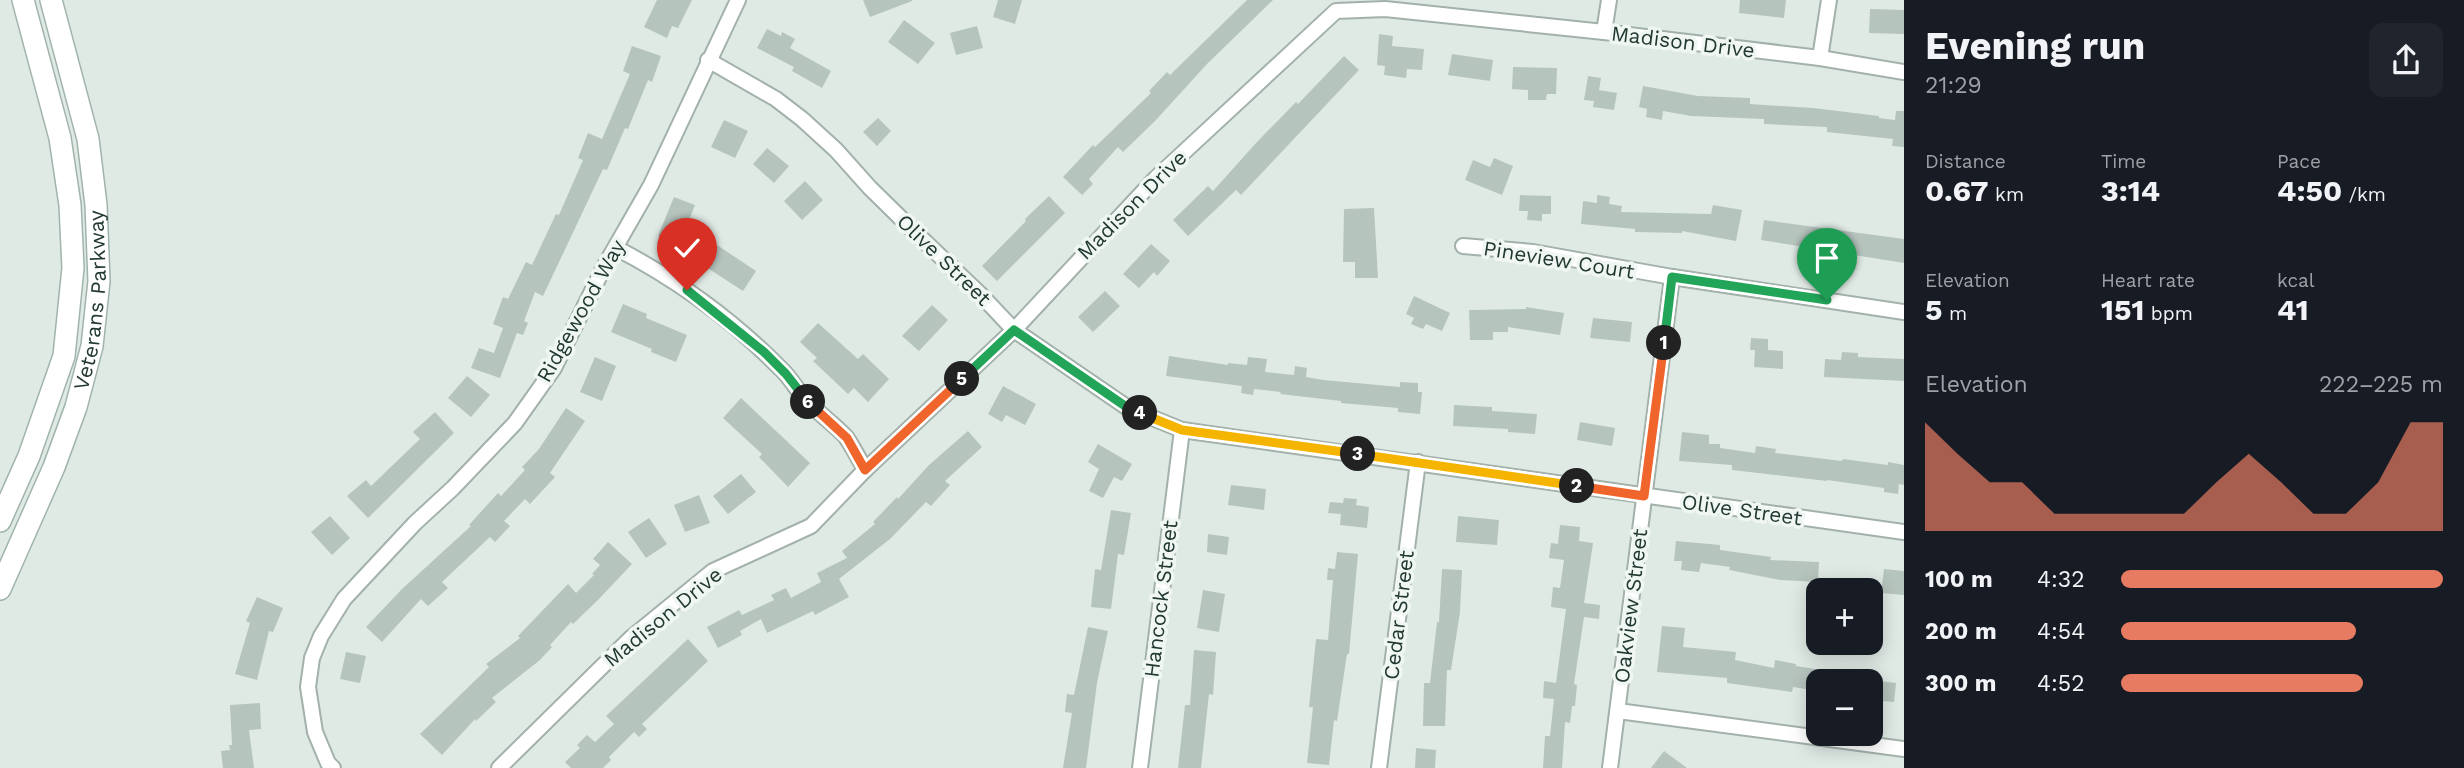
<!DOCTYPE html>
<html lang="en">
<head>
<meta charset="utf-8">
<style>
	body { margin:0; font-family:"Work Sans",sans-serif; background:#20242c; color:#f1f3f6; height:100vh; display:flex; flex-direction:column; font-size:26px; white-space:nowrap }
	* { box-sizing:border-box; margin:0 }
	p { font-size:23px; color:#9ea1a6 }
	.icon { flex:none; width:38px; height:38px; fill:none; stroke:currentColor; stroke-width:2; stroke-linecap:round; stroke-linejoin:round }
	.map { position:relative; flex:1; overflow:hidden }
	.side { display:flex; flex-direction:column; background:#171b24; width:560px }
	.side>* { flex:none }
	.controls { position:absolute; left:1806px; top:578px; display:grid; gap:14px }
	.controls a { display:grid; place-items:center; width:77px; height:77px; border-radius:14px; background:#171b24; box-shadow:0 4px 18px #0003; font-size:35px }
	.pin { position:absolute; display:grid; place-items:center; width:60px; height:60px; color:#fff; margin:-72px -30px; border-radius:50% 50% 50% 0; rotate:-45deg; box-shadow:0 0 7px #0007 }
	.pin .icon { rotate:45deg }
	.km { position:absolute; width:35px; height:35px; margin:-18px; border-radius:50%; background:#222; color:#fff; font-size:19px; line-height:35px; text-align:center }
	.round { display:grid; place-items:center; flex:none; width:74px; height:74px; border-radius:14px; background:#20242c }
	.head { display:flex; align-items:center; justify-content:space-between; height:119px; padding:0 21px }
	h1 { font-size:38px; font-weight:700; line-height:52px }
	.metrics { display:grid; grid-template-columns:repeat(3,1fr); gap:10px; height:119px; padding:7px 21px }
	.metrics div { display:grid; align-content:center }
	.metrics b { font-size:30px; font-weight:700 }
	.metrics small { font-size:19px; font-weight:400 }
	.metrics p { font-size:19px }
	.chart { height:196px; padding:14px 21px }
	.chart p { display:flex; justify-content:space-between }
	.chart svg { width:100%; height:126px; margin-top:7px; fill:#e67b62; opacity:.7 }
	ul { padding:0 21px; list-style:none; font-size:23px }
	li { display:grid; grid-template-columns:112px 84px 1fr; align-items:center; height:52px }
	li i { height:18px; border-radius:9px; background:#e67b62 }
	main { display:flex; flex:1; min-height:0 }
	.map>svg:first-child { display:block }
</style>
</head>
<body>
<main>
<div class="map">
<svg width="1904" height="768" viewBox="0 0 1904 768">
	<rect width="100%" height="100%" fill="#e0eae5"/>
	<!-- building -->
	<g fill="#b6c4be">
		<path d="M657,0H692L678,28L672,26L667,38L644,27Z"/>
		<path d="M863,0H912V1L870,17Z"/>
		<path d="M998,0H1022L1015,24L993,17Z"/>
		<path d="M1247,0H1273L1207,64L1155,121L1123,152L1118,147L1089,179L1093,184L1082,195L1063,177L1093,145L1095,147L1151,93L1149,91L1167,72L1170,75Z"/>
		<path d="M1740,0H1786L1784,18L1739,13Z"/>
		<path d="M1870,9L1904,10V34L1869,33Z"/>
		<path d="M904,20L935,43L918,64L888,42Z"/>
		<path d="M977,26L983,48L956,55L950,33Z"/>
		<path d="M767,29L781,36L782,32L795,39L790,48L831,71L822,88L792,71L794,67L757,48Z"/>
		<path d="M1379,34L1393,36L1392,46L1424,49L1422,70L1407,69L1406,78L1384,75L1385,66L1377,65Z"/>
		<path d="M632,46L661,56L652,82L648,80L628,129L625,128L607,170L603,169L543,296L535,292L524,321L528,323L523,335L517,333L500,378L471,368L479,348L494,353L503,328L493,324L503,297L508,299L526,262L532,265L556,214L559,215L583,160L578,158L588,133L602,139L630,74L623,71Z"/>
		<path d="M1452,54L1493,60L1490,81L1448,75Z"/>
		<path d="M1344,56L1359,70L1241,195L1236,190L1188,236L1173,220L1208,186L1213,191L1256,143L1296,102L1298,104Z"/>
		<path d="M1513,67L1557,68L1556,94H1547L1546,100H1528V90L1512,89Z"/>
		<path d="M1588,76L1601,78L1599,90L1617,93L1614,110L1593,107L1594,101L1584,100Z"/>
		<path d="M1643,86L1698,96L1750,98V104L1813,108L1879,116V118L1895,120L1896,111H1904V147L1892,146L1893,139L1827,132V127L1764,124V119L1691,116L1663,111L1662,120L1646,117L1647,109L1639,107Z"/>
		<path d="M878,118L891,131L877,146L863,132Z"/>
		<path d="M724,120L748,131L735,158L711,147Z"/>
		<path d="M767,148L789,166L774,183L753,164Z"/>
		<path d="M1494,158L1513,166L1502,195L1465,180L1473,160L1490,167Z"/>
		<path d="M805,181L823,200L802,220L784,201Z"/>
		<path d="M1520,195L1551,196V214H1542V221L1527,220L1528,211H1519Z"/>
		<path d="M1597,195L1610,197L1609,204L1622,206L1621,212L1711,214L1713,205L1742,210L1736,241L1682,231V233L1635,232V229L1581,224L1583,201L1597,203Z"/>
		<path d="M1049,196L1065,213L997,281L982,266L1026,221L1025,219Z"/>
		<path d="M674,197L695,205L679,245L658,236Z"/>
		<path d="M1374,208L1378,278H1355V262H1343L1344,209Z"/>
		<path d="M1764,220L1904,239V263L1761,240Z"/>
		<path d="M1151,244L1170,261L1157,276L1154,272L1139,288L1123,274Z"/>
		<path d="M717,245L756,271L743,291L703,265Z"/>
		<path d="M1105,291L1120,306L1093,332L1078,317Z"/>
		<path d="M1414,296L1450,313L1442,331L1426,324L1423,329L1411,324L1414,318L1406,314Z"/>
		<path d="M623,304L647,314L646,318L687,335L676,362L651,352L652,349L611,332Z"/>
		<path d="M932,305L948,320L919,351L902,336Z"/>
		<path d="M1526,307L1564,313L1560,335L1508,327V332H1493V340H1470L1469,310L1526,309Z"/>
		<path d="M1593,318L1632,322L1630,342L1590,338Z"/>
		<path d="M818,323L858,359L863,354L889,379L868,402L854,388L848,394L813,361L817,358L800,342Z"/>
		<path d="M1751,338L1768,339V350L1783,351V369L1754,367L1755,350H1750Z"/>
		<path d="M1842,352L1858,353V357L1904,359V381L1824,377L1825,359L1841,360Z"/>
		<path d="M1169,356L1228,365V363L1247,365L1248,357L1267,359L1265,372L1294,375L1295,366L1307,368L1306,377L1323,380L1400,387V382L1418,383V392H1422L1420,414L1398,412V408L1341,403V401L1280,394L1281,392L1254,389L1253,395L1241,393L1242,386L1166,376Z"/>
		<path d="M595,357L616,366L602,401L580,392Z"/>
		<path d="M467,376L490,395L471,417L448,398Z"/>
		<path d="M1003,386L1036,404L1025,425L1006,415L1002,422L988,414Z"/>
		<path d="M741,398L810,463L788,487L759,457L762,454L723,418Z"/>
		<path d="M1454,405L1492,407V411L1537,414L1535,434L1508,432V429L1453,426Z"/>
		<path d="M566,408L585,421L550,473L555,477L530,504L525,499L504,521L510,526L495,542L490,537L442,582L448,588L428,606L421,599L382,642L366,627L402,589L471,526L469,525L498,493L501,496L525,470L522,467L539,449Z"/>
		<path d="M435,412L454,433L368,518L347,496L366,480L371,486L420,439L413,432Z"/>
		<path d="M1580,422L1615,428L1612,446L1577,440Z"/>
		<path d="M968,431L982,447L945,481L950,485L931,506L926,502L890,539L839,579L849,597L815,615L813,611L767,633L761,619L740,631L742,635L718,648L707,627L739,610L742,615L774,600L771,595L786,588L791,598L821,582L817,573L847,558L842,551L875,524L873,522L897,497L898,499L929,465Z"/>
		<path d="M1682,432L1709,435V444H1720V448L1755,453L1756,446L1776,449L1775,453L1842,461L1843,459L1888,465V462L1904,465V485L1899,484L1898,494L1884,492V488L1827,480V481L1732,470V465L1679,461Z"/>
		<path d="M1098,444L1132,464L1122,481L1114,477L1103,498L1089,491L1099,469L1088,462Z"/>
		<path d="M741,474L756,492L728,514L713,496Z"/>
		<path d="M1231,485L1266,489L1264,510L1228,505Z"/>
		<path d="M699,495L710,523L685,532L674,505Z"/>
		<path d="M1344,498L1357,499L1356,505L1369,507L1367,528L1340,525L1341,514L1328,513L1330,502L1343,503Z"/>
		<path d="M1111,510L1131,513L1124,555L1118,554L1111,609L1091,607L1095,569L1101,570Z"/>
		<path d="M330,516L350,538L332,555L311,532Z"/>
		<path d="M1458,516L1499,520L1497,545L1456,542Z"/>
		<path d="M649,518L667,544L646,558L628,532Z"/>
		<path d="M1560,525L1580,527L1579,541L1593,543L1584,603L1600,605L1599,619L1584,617L1574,684L1577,685L1575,706H1572L1570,723L1565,722L1562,768H1543L1545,736H1550L1554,699L1543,698L1544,681L1556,683L1566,609L1551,607L1553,587L1560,588L1564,560L1549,558L1551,543L1558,544Z"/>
		<path d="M1208,534L1229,537L1227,555L1207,552Z"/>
		<path d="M1676,541L1720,545V550L1771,557L1770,560L1819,562L1818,582L1780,580L1729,570L1730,567L1701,563L1699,572L1681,570L1682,561H1674Z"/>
		<path d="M608,542L632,564L598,600L573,624L571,622L550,645L552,647L540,660L492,698L496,702L476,721L475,719L442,755L420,734L489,667L486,664L520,638L518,636L568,584L576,593L594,575L592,574L600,565L593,559Z"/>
		<path d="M1337,552L1358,554L1349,654H1347L1337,721L1334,720L1329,765L1307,763L1313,707H1309L1316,639L1328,640L1333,580H1327L1328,568L1335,569Z"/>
		<path d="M1442,569L1462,570L1460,612L1451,670H1447L1445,726H1423L1424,683H1430L1437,622H1439Z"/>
		<path d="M1884,569L1904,571V595L1881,593Z"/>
		<path d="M1203,590L1225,594L1219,632L1197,628Z"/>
		<path d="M257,597L283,608L273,632L269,631L257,680L235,674L250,623L246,621Z"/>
		<path d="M1662,626L1685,628L1683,647L1736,652L1735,660L1774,668L1775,660L1796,664V666L1846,674L1845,681H1818V691L1793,687L1792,692L1727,683V678L1657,672Z"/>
		<path d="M1088,627L1108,631L1097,683L1086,768H1063L1072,713L1065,712L1067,694L1074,695Z"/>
		<path d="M688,639L708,661L642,724L647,729L639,737L634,732L609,757L611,760L603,768H571L565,762L580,748L577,745L587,735L595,742L614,724L606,716Z"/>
		<path d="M1194,650L1216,652L1213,695L1209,694L1201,768H1178L1185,705H1190Z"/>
		<path d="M346,652L366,656L360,683L340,679Z"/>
		<path d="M1871,680L1896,683L1894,702L1871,700Z"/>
		<path d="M260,703L261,729L249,730L254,768H223L221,751L230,750L229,745H232L230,705Z"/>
		<path d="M1416,748L1436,750L1435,768H1415Z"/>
		<path d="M1664,751L1687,768H1651Z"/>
	</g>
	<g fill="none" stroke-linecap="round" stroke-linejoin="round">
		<!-- street casing -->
		<g stroke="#a3b1ab" stroke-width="18">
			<g id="street">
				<path d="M1604,32L1609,0"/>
				<path d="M1820,58L1829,0"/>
				<path d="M708,60L776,99L802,119L836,150L870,188L922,239L980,294L1014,330L1128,408L1182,430L1904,532"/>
				<path d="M1463,246L1533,252L1672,277L1904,312"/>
				<path d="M616,248C678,280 734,321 783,371C792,380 798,392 807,401C819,414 834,424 846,437C853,447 859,459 865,470"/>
				<path d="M1618,711L1904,749"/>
				<path d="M333,768L328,763L315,732L308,687L312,658L321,636L344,599L415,523L453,488L515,423L554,368L604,267L651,185L738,0"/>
				<path d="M499,768L631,638L713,571L811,526L865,470L1014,330L1156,178L1336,11L1385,9L1604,32L1820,58L1904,72"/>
				<path d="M1140,768L1182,430"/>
				<path d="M1379,768L1418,462"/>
				<path d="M1610,768L1672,277"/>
			</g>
		</g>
		<!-- secondary casing -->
		<g stroke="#a0b4ac" stroke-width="24">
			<g id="secondary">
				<path d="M0,521L29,456L64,356L73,268L70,205L60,138L23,0"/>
				<path id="s1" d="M0,589L54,467L76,407L92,346L99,281L96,205L88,139L51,0"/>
			</g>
		</g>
		<!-- street -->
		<use href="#street" stroke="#fff" stroke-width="14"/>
		<!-- secondary -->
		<use href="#secondary" stroke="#fff" stroke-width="21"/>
	</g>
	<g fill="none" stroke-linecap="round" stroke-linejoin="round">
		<!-- split-1 casing -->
		<g stroke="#fff" stroke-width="14">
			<path id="split-1" d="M1664,343L1672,277L1827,300"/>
		</g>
		<!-- split-2 casing -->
		<g stroke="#fff" stroke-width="14">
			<path id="split-2" d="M1577,486L1644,496L1664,343"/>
		</g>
		<!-- split-3 casing -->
		<g stroke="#fff" stroke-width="14">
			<path id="split-3" d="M1358,454L1577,486"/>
		</g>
		<!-- split-4 casing -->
		<g stroke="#fff" stroke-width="14">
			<path id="split-4" d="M1140,413L1182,430L1358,454"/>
		</g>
		<!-- split-5 casing -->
		<g stroke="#fff" stroke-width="14">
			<path id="split-5" d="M962,379L1014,330L1128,408L1140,413"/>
		</g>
		<!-- split-6 casing -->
		<g stroke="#fff" stroke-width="14">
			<path id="split-6" d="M808,402L847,438L865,470L962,379"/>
		</g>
		<!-- split-7 casing -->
		<g stroke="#fff" stroke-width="14">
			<path id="split-7" d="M687,290L764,352L786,374L808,402"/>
		</g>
		<!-- split-1 -->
		<use href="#split-1" stroke="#22a559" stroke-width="9"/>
		<!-- split-2 -->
		<use href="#split-2" stroke="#f0652b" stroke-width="9"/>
		<!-- split-3 -->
		<use href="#split-3" stroke="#f5b400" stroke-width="9"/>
		<!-- split-4 -->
		<use href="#split-4" stroke="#f5b400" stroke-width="9"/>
		<!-- split-5 -->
		<use href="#split-5" stroke="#22a559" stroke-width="9"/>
		<!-- split-6 -->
		<use href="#split-6" stroke="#f0652b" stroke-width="9"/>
		<!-- split-7 -->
		<use href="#split-7" stroke="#22a559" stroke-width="9"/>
	</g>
	<g text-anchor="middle" stroke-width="7" stroke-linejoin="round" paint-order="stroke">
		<!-- street labels -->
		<g font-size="21" fill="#223931" stroke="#f0f7f3">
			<text transform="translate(1683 42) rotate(7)" y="7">Madison Drive</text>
			<text transform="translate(1132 205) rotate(-45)" y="7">Madison Drive</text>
			<text transform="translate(944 260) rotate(44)" y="7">Olive Street</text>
			<text transform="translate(1559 260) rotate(9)" y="7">Pineview Court</text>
			<text dy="7" stroke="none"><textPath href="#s1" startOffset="306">Veterans Parkway</textPath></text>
			<text transform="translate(581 311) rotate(-61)" y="7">Ridgewood Way</text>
			<text transform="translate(1742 510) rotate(8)" y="7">Olive Street</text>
			<text transform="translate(1161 599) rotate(-83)" y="7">Hancock Street</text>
			<text transform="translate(1631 606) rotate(-83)" y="7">Oakview Street</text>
			<text transform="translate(1399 615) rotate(-83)" y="7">Cedar Street</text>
			<text transform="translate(663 617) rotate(-39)" y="7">Madison Drive</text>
		</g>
	</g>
</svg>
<div class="controls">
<a>+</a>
<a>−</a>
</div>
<div class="pin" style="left:1827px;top:300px;background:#1e9e55"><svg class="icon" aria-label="arrive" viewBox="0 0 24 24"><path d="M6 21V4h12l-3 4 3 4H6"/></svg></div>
<div class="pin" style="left:687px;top:290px;background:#d93025"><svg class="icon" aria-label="check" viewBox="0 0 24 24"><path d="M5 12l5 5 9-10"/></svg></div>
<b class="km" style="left:1664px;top:343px">1</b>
<b class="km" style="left:1577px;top:486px">2</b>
<b class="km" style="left:1358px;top:454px">3</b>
<b class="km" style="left:1140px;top:413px">4</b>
<b class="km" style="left:962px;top:379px">5</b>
<b class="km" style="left:808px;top:402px">6</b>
</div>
<section class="side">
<div class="head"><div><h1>Evening run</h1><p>21:29</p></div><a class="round"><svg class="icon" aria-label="share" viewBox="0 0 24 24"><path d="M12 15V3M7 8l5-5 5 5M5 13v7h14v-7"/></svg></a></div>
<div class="metrics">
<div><p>Distance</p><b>0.67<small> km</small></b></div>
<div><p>Time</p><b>3:14</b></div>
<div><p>Pace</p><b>4:50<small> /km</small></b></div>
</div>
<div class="metrics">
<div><p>Elevation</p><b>5<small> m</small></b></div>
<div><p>Heart rate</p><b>151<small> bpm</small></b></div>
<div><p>kcal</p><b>41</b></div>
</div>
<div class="chart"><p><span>Elevation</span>222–225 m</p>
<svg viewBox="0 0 160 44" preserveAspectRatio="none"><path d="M0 44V6L10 17L20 27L30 27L40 38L50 38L60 38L70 38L80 38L90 27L100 17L110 27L120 38L130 38L140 27L150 6L160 6V44z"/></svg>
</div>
<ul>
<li><b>100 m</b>4:32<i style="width:100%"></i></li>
<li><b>200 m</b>4:54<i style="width:73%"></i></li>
<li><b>300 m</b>4:52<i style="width:75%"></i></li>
</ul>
</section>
</main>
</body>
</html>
